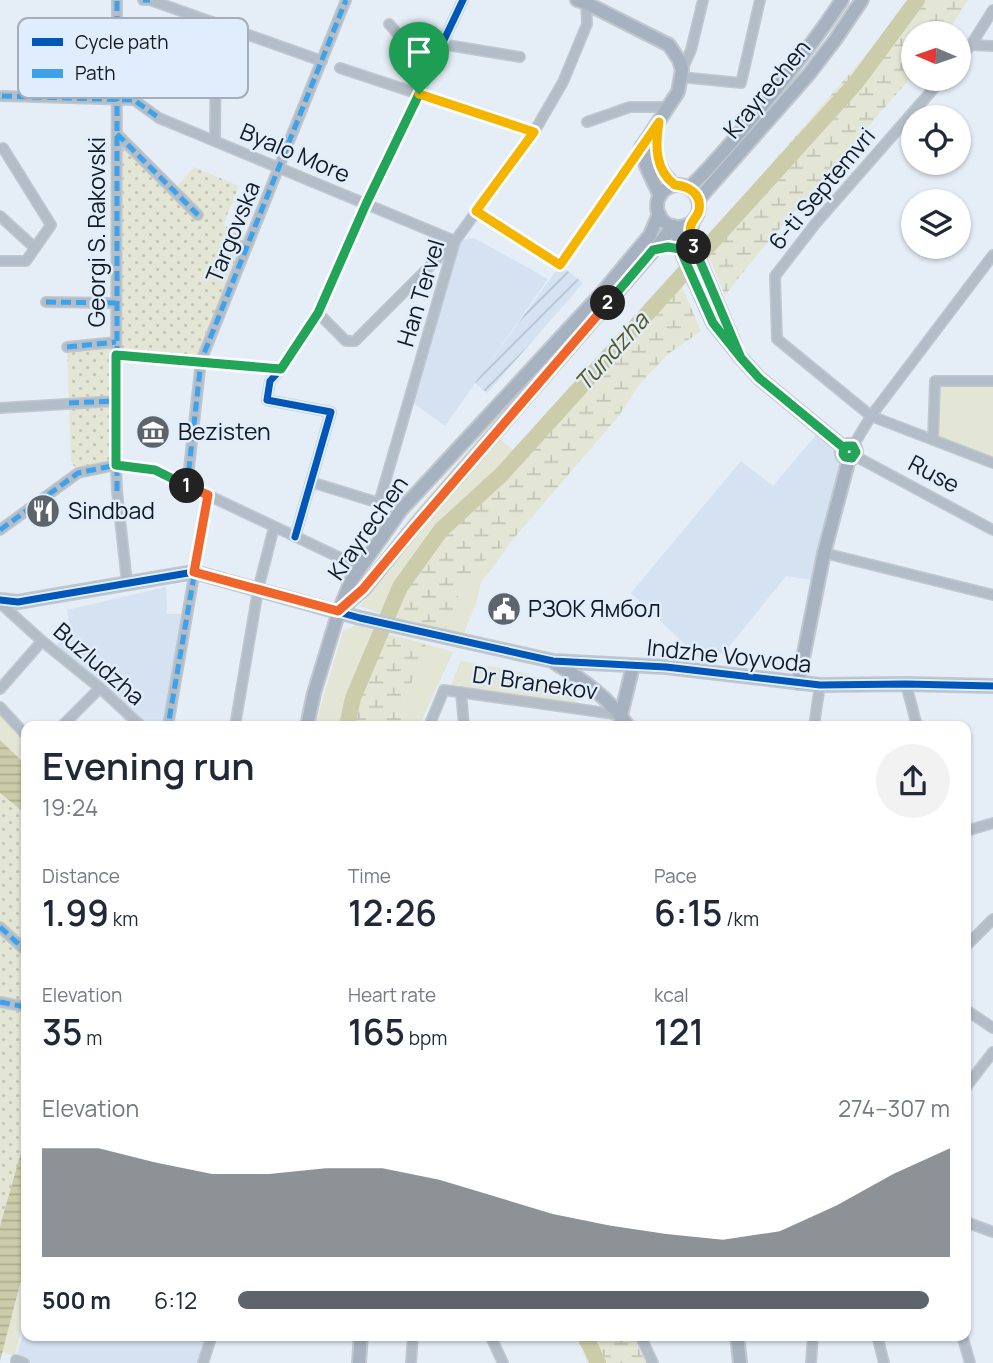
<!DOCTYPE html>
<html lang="en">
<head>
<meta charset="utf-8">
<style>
	body { margin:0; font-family:Manrope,sans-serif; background:#f2f2f3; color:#1f2937; height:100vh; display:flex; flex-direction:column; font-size:26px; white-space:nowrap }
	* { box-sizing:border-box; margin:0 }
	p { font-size:23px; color:#747a83 }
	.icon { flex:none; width:38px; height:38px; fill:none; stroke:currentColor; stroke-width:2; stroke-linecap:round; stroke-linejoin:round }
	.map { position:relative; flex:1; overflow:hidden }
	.sheet { position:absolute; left:21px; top:721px; width:950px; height:620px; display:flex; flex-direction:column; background:#fff; border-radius:14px; box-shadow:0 2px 5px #0004 }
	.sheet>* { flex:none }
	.needle { width:46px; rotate:272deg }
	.buttons { position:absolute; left:901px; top:21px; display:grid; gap:14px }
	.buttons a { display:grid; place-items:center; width:70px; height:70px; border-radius:50%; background:#fff; box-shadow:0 2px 5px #0004; font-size:35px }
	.pin { position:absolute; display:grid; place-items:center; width:60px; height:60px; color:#fff; margin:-72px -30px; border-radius:50% 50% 50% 0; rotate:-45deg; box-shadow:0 0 7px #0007 }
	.pin .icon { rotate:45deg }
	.km { position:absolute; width:35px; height:35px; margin:-18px; border-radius:50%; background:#222; color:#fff; font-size:19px; line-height:35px; text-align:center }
	.round { display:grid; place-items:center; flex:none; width:74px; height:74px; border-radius:37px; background:#f2f2f3 }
	.overview { display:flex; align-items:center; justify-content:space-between; height:119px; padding:0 21px }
	h1 { font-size:38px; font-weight:600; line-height:52px }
	.metrics { display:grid; grid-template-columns:repeat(3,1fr); gap:10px; height:119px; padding:7px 21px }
	.metrics div { display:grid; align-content:center }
	.metrics b { font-size:35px; font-weight:600 }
	.metrics small { font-size:19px; font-weight:400 }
	.metrics p { font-size:19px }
	.chart { height:196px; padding:14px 21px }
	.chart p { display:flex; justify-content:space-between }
	.chart svg { width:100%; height:126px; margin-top:7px; fill:#5e646b; opacity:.7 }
	ul { padding:0 21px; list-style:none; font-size:23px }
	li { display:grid; grid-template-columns:112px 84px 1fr; align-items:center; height:52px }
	li i { height:18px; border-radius:9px; background:#5e646b }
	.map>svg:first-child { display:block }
</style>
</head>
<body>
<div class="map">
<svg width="993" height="1363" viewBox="0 0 993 1363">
	<defs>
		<pattern id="industrial-furrows" width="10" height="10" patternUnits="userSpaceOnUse" patternTransform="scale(1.75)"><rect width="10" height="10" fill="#d4e2f2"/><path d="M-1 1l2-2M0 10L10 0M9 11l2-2" fill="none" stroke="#b5c1cf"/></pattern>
		<pattern id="wetland-marsh" width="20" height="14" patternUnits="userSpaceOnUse" patternTransform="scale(1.75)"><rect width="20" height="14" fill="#e3e6d4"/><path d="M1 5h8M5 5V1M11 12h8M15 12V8" fill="none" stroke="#c2c5b6"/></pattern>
		<pattern id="park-dots" width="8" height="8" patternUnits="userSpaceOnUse" patternTransform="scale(1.75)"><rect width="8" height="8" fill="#e3e6d4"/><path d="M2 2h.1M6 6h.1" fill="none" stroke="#c2c5b6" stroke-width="1.8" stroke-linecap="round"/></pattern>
		<pattern id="water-rules" width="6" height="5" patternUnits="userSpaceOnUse" patternTransform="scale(1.75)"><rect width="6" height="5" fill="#cbcca9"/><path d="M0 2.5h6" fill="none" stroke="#aeaf91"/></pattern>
	</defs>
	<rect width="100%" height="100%" fill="#e5edf6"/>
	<!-- built -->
	<g fill="#d4e2f2">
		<path d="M474,238L548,279L445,426L409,400L455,241Z"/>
		<path d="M821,429L848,452L819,581L786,576L724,653L700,659L631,593L741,461L773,486Z"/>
		<path d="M166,587L167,614H187L168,726H141L53,650L70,627L67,610Z"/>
		<path d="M26,1321V1335H212L203,1363H24L16,1360Z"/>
	</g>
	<!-- industrial -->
	<path fill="url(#industrial-furrows)" d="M560,265L583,283L487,393L475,383Z"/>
	<!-- green -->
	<g fill="#e3e6d4">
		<path d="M602,296L582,325L411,520L407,521Z"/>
		<path d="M935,381H993V463L933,440Z"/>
		<path d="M496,435L515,452L490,477L396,585L384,614L360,606L426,516Z"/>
		<path d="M513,539L497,562L481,582L476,603L463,636L445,630L460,592L480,564Z"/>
		<path d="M356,625L376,631L348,698L342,726H315L343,631Z"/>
		<path d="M426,644L453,652L419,726H400L405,693L418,672Z"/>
		<path d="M461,661C501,669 550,671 579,704L451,685Z"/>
		<path d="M0,712L26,740V765L0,740Z"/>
		<path d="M26,1261V1310L15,1356L2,1352Z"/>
	</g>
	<!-- wetland -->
	<g fill="url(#wetland-marsh)">
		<path d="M909,0H968L947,33H914L913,75L762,249L725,295L703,243L888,29Z"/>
		<path d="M676,273L701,331L668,354L640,384L617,418L513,539L480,564L460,592L445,630L384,614L396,585L436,527L515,452Z"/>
		<path d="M376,631L426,644L418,672L405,693L400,726H342L348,698Z"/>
		<path d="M575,1335H633L646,1363H588Z"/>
	</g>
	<!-- park -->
	<g fill="url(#park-dots)">
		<path d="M117,134L174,190L194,167L239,186L223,225L251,237L201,361L117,355L116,465L78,473L71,461L67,347L116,342Z"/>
		<path d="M0,793L26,814V1135L0,1226Z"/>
	</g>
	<!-- water -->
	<g fill="url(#water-rules)">
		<path d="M0,740L26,765V814L0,793Z"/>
		<path d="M26,1135V1261L0,1361V1226Z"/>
	</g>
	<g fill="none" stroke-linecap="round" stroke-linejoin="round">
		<!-- river -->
		<g stroke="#cbcca9" stroke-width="16">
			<path d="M347,726L353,698L400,587L441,530L501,475L855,84L917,0"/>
			<path d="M585,1335L598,1363"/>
		</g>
		<!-- street casing -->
		<g stroke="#c1c7ce" stroke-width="12">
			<g id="street">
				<path d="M117,0L116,465L117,491L127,583"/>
				<path d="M143,0H150L322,61"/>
				<path d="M389,24L398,34L417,42L441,44L520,57"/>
				<path d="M971,45L993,46"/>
				<path d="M959,59L971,45L993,10"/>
				<path d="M340,68L534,132"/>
				<path d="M682,70L691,50L703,0"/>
				<path d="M681,77L741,83L760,0"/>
				<path d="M942,79L816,223L775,276L777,339L871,416L993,463"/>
				<path d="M2,96L134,100L159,118L455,241L355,341H346L318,313"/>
				<path d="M587,122L630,107H669"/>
				<path d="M117,134L198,215"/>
				<path d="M215,141L216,24"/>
				<path d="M476,211L560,265L641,148"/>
				<path d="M0,216L35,248"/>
				<path d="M0,261H26L51,225L3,148"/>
				<path d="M46,302L116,303"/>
				<path d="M67,347L116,342"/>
				<path d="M116,355L281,369"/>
				<path d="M0,408L116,401"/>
				<path d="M933,440L935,381H993"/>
				<path d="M853,446L871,416L993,255"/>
				<path d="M855,456L993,530"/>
				<path d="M311,482L379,503L455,241L534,132L563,82L587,24L586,0"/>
				<path d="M187,486L201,361L346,0"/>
				<path d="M0,530L78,473L116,465L155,470L351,563"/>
				<path d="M295,537L331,412L267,400L270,381L281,369L318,313L366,204L463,0"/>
				<path d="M824,553L993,595"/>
				<path d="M0,603L42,641L100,688L141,726"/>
				<path d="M906,684L917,726"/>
				<path d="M0,689L42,641"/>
				<path d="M461,692L464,726"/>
				<path d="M0,707L26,735"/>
				<path d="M62,726L100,688"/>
				<path d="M168,726L208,495"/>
				<path d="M235,726L258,590L274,527"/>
				<path d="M429,726L444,690L621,715L617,726"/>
				<path d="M814,726L820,685"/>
				<path d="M966,831L993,823"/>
				<path d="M0,927L26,951"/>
				<path d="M966,946L993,919"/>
				<path d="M0,1002L26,1007"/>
				<path d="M966,1010L993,1028"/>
				<path d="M966,1087L993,1052"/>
				<path d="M966,1222L993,1232"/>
				<path d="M490,1335L503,1363"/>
				<path d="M640,1335L653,1363"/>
				<path d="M877,1335L884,1363"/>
				<path d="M962,1335L970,1363"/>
				<path d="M16,1363V1360L24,1363"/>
				<path d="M203,1363L212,1335"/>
				<path d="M411,1363L413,1335"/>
				<path d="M811,1363L813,1335"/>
			</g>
		</g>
		<!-- secondary casing -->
		<g stroke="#c1c7ce" stroke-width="16">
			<g id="secondary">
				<path d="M577,0L586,3L669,45L679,60L682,70L678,92L641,148L646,166L660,196"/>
				<path d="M642,146C656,156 661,175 675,185"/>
				<circle cx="678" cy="206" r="21"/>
				<path d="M689,188C718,160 742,130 768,99C794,67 819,35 842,0"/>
				<path d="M698,200L809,74L835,40L862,0"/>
				<path d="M692,222L691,240L735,345"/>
				<path d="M675,227L681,251L713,323L741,358L759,378L844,448"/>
				<circle cx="849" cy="452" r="7"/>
				<path d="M0,600L18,602L35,599L194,572L360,618L553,661L666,667L820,685L906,684L993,686"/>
				<path d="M341,609L364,589L413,528L659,244L673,226"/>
				<path d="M555,663C582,679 611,699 628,726"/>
				<path d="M798,683L824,553L849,459"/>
				<path d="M621,715L633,666"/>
				<path d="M307,726L314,693L339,611L351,581L360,568L401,510L600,295L650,235L659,214"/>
				<path d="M737,1335L740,1363"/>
				<path d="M359,1363L361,1335"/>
			</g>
		</g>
		<!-- street -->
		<use href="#street" stroke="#b2bdc8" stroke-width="9"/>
		<!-- secondary -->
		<use href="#secondary" stroke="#a6b2c0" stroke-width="12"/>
		<!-- quiet -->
		<g stroke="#3da2ea" stroke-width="5" stroke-dasharray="10 5" stroke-linecap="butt">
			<path d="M143,0H150"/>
			<path d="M2,96L134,100L159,118"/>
			<path d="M117,134L198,215"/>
			<path d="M46,302L116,303"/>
			<path d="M67,347L116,342"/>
			<path d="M116,355L281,369"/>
			<path d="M69,403L116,401"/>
			<path d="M187,486L201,361L346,0"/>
			<path d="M117,491V0"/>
			<path d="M0,530L78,473L116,465L155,470L208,495L168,726"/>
			<path d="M0,927L26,951"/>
			<path d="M0,1002L26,1007"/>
		</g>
		<!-- cycleway casing -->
		<g stroke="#dfedfc" stroke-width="11">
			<g id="cycleway">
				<path d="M295,537L331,412L267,400L270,381L281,369L318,313L366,204L463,0"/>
				<path d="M0,600L18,602L35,599L194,572L360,618L553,661L666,667L820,685L906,684L993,686"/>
			</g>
		</g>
		<!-- cycleway -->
		<use href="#cycleway" stroke="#0057b8" stroke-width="7"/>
	</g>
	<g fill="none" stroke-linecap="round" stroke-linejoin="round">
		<!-- split-1 casing -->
		<g stroke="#fff" stroke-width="14">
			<path id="split-1" d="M187,486L155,470L116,465V355L281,369L318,313L366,204L419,94"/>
		</g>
		<!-- split-2 casing -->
		<g stroke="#fff" stroke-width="14">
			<path id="split-2" d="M187,486L208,495L194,572L338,611L363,589L414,528L608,303"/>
		</g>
		<!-- split-3 casing -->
		<g stroke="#fff" stroke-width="14">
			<path id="split-3" d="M608,303L653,250L668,247L680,249L713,323L741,358L759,378L844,448L846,446H853L856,452L852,458L845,457L843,454L844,448L759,378L741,358L694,247"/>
		</g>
		<!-- split-4 casing -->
		<g stroke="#fff" stroke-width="14">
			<path id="split-4" d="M419,94L534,132L476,211L560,265L659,122C655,146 655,170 675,185C689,186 702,194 699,210C698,216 693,219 691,225C689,232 691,240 694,247"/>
		</g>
		<!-- split-1 -->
		<use href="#split-1" stroke="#22a559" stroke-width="9"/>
		<!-- split-2 -->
		<use href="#split-2" stroke="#f0652b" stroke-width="9"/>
		<!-- split-3 -->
		<use href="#split-3" stroke="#22a559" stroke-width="9"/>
		<!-- split-4 -->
		<use href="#split-4" stroke="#f5b400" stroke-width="9"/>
	</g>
	<!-- icons -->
	<defs>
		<g id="museum-disc" transform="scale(1.75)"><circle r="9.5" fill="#5e646b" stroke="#dfedfc"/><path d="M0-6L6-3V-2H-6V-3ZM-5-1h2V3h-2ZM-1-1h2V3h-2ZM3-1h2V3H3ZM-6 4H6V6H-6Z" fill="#fff"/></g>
		<g id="restaurant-disc" transform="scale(1.75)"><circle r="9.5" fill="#5e646b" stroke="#dfedfc"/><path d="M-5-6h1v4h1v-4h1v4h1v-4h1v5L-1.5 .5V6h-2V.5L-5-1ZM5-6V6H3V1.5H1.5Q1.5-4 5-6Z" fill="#fff"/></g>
		<g id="civic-disc" transform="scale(1.75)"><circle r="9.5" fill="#5e646b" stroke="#dfedfc"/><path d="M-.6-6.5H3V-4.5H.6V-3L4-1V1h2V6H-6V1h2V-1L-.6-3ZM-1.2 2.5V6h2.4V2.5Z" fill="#fff"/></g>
	</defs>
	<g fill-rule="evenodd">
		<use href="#museum-disc" x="153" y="432"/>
		<use href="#restaurant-disc" x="43" y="511"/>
		<use href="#civic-disc" x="504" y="609"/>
	</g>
	<g text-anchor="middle" stroke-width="5" stroke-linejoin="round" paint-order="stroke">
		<!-- street labels -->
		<g font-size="23" fill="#161a20" stroke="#dfedfc">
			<text transform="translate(767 89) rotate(-50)" y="8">Krayrechen</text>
			<text transform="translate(295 153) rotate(23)" y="8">Byalo More</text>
			<text transform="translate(822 189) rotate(-50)" y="8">6-ti Septemvri</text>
			<text transform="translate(97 232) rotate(-90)" y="8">Georgi S. Rakovski</text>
			<text transform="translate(233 232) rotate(-68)" y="8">Targovska</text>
			<text transform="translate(421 293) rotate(-73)" y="8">Han Tervel</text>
			<text transform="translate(934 474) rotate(28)" y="8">Ruse</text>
			<text transform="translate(368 528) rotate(-55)" y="8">Krayrechen</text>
			<text transform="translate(729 656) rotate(6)" y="8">Indzhe Voyvoda</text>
			<text transform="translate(99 664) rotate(41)" y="8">Buzludzha</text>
			<text transform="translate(535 683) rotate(8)" y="8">Dr Branekov</text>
		</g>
		<!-- poi labels -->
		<g font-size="23" fill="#161a20" stroke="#dfedfc" text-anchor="start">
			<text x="178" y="440">Bezisten</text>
			<text x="68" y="519">Sindbad</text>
			<text x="528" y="617">РЗОК Ямбол</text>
		</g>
		<!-- water labels -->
		<g font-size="24" font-style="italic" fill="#5a5718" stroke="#dfedfc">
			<text transform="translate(612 352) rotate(-48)" y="8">Tundzha</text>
		</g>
	</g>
	<!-- legend -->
	<rect x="18" y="18" width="230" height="80" rx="10" fill="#dfedfc" stroke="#a3aeba" stroke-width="2"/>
	<rect x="32" y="38" width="31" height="8" fill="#0057b8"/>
	<rect x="32" y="69" width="31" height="9" fill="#3da2ea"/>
	<g font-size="19" fill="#161a20">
		<text x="75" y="49">Cycle path</text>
		<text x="75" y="80">Path</text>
	</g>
</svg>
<div class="buttons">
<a><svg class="needle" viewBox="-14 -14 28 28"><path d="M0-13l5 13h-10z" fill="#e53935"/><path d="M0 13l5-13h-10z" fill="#747a83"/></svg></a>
<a><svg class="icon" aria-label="locate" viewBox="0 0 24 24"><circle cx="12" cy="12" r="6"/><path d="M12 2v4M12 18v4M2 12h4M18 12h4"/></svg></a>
<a><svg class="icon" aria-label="layers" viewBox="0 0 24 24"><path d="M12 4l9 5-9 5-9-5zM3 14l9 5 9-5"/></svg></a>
</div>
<div class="pin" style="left:419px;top:94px;background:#1e9e55"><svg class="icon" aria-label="arrive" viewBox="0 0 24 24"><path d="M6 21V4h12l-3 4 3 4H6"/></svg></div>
<b class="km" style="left:187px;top:486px">1</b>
<b class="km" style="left:608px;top:303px">2</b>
<b class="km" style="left:694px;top:247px">3</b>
<section class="sheet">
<div class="overview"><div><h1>Evening run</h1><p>19:24</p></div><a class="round"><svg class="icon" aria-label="share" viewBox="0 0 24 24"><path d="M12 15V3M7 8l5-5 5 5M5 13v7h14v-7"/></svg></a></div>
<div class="metrics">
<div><p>Distance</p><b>1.99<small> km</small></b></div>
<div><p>Time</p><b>12:26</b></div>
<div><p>Pace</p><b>6:15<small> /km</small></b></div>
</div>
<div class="metrics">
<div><p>Elevation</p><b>35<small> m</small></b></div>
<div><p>Heart rate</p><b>165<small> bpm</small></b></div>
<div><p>kcal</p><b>121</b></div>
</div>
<div class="chart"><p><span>Elevation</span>274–307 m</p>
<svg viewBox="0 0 160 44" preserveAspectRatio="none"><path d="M0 44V6L10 6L20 11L30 15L40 15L50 13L60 13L70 17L80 23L90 29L100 33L110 36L120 38L130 35L140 26L150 15L160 6V44z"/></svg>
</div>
<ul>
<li><b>500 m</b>6:12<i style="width:97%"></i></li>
</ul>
</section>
</div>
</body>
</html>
